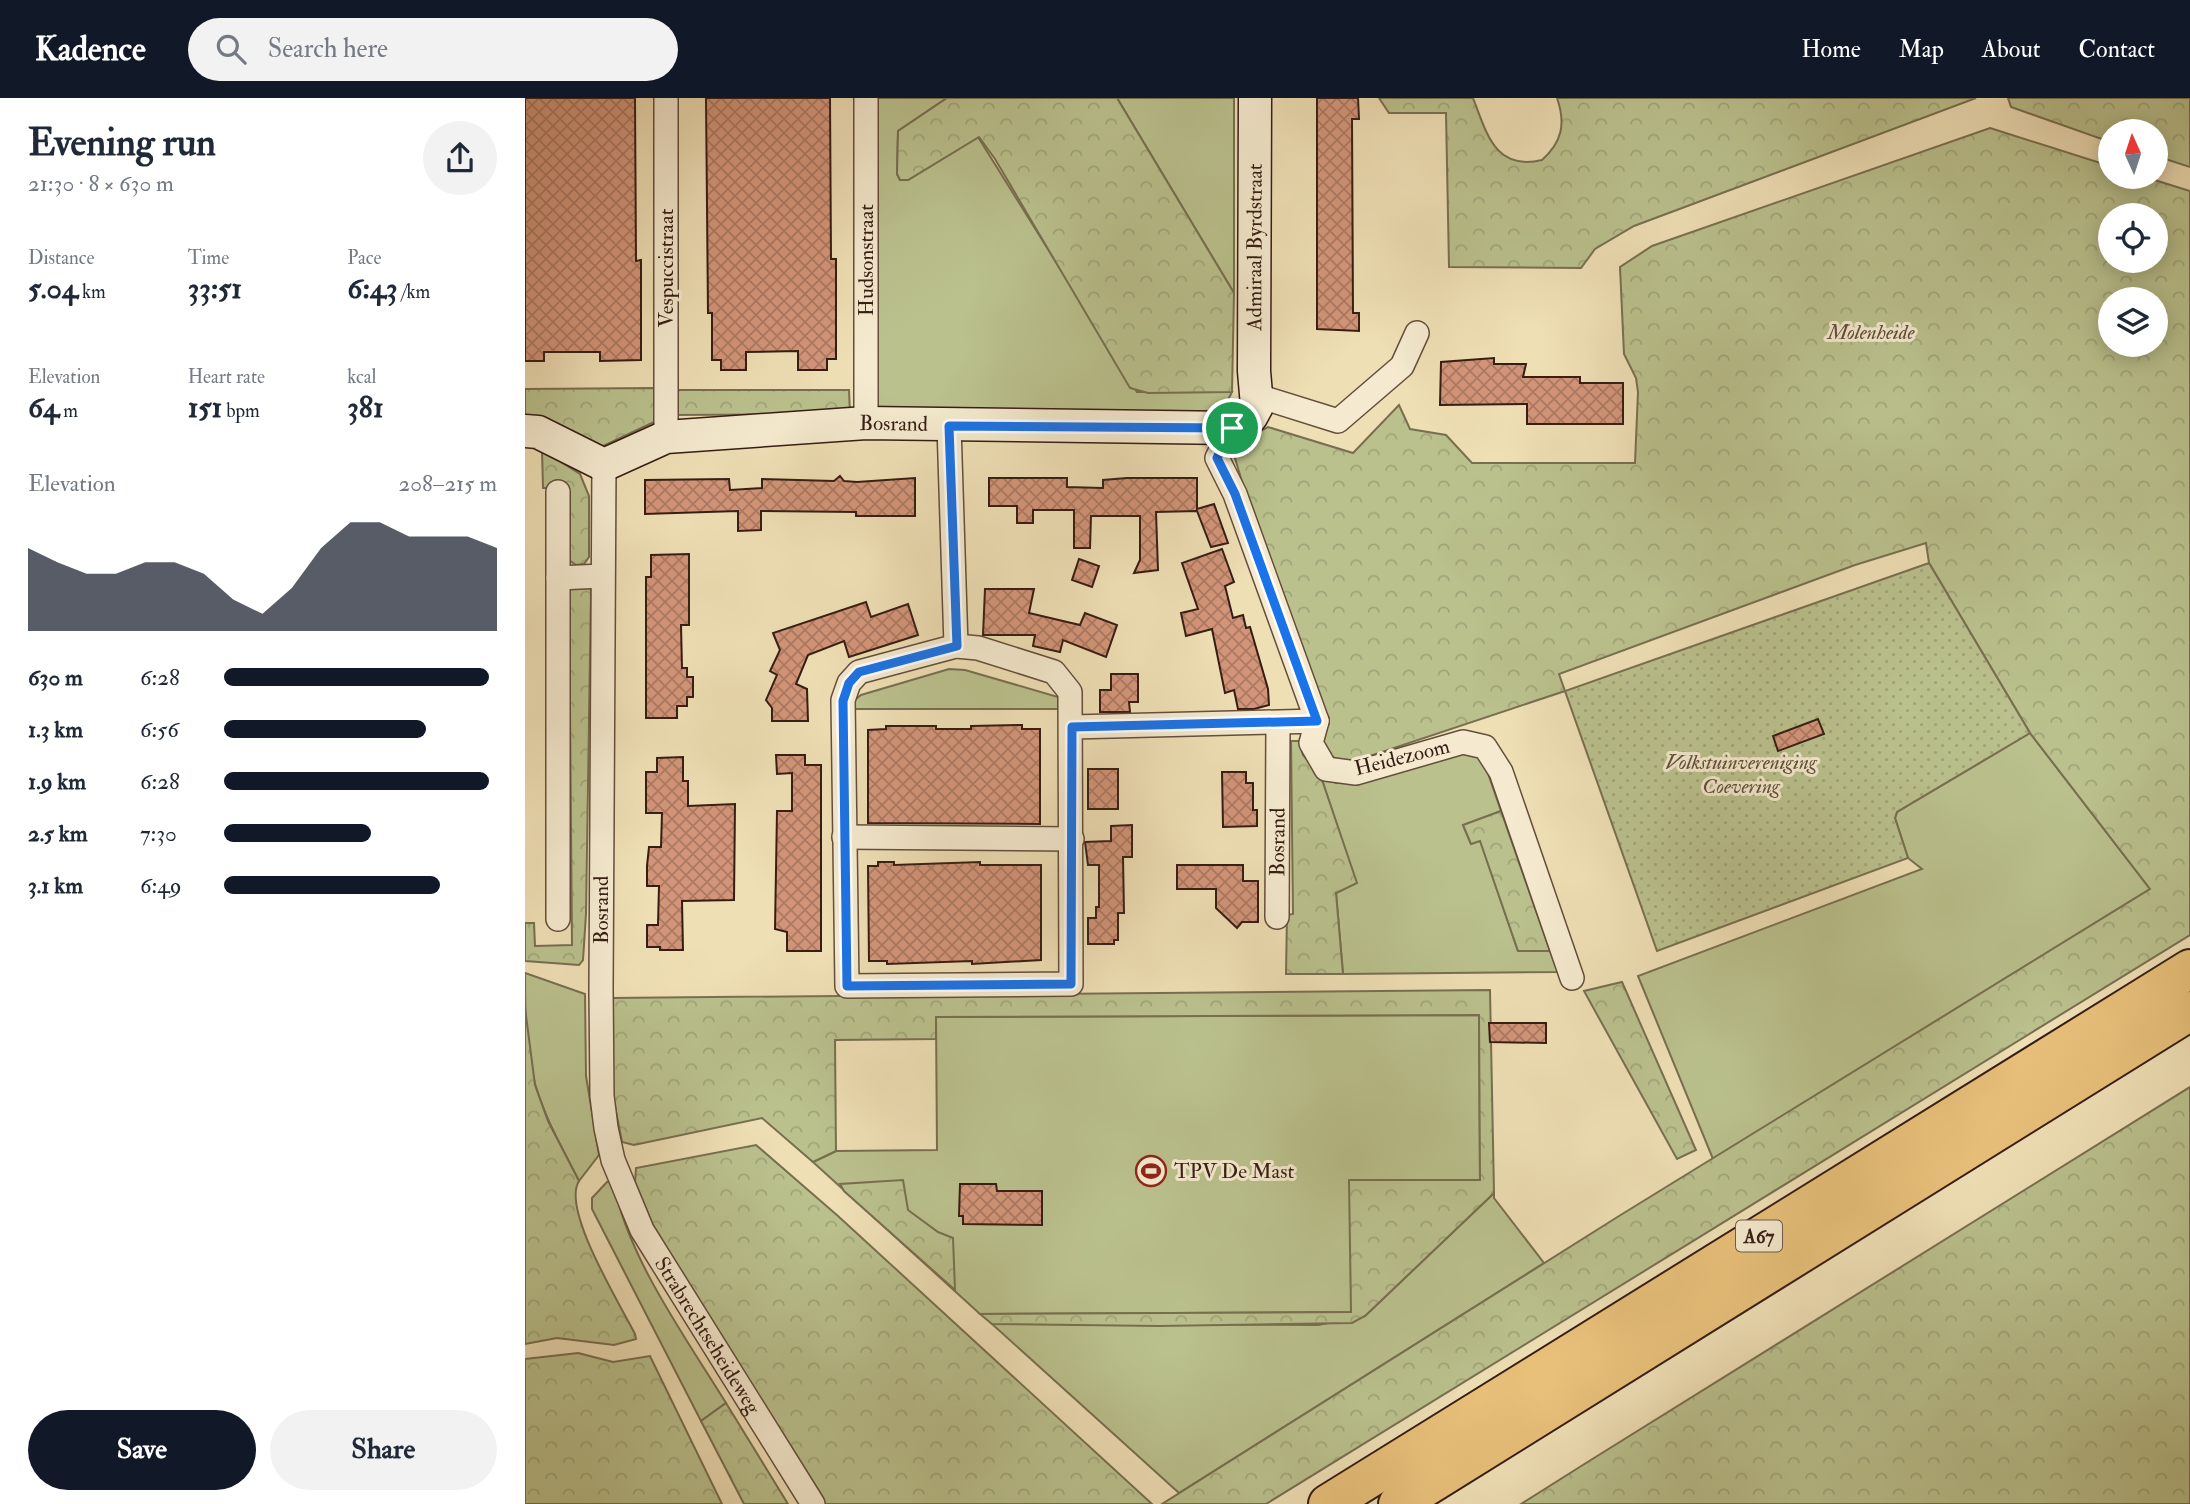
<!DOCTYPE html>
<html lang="en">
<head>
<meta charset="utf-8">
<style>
	body { margin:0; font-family:"IM FELL Double Pica",serif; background:#f2f2f3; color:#1f2937; height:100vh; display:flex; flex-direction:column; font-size:26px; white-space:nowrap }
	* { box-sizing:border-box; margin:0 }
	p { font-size:23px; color:#747a83 }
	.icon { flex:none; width:38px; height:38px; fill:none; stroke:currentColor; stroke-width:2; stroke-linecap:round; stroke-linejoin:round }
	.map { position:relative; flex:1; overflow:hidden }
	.details { display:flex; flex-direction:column; background:#fff; width:525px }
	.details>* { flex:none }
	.needle { width:46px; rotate:357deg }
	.fabs { position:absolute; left:1573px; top:21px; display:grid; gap:14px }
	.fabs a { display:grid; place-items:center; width:70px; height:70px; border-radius:50%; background:#fff; box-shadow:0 4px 18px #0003; font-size:35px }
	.pin { position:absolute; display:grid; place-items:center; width:60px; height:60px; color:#fff; margin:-30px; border:4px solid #fff; border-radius:50%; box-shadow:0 2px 7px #0007 }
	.round { display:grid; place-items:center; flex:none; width:74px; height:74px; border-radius:37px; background:#f2f2f3 }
	.head { display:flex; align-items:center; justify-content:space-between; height:119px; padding:0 28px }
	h1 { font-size:38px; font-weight:700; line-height:52px }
	.figures { display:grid; grid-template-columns:repeat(3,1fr); gap:10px; height:119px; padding:7px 28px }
	.figures div { display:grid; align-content:center }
	.figures b { font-size:30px; font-weight:700 }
	.figures small { font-size:19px; font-weight:400 }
	.figures p { font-size:19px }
	.chart { height:196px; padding:14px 28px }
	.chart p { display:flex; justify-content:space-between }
	.chart svg { width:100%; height:126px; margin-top:7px; fill:#111827; opacity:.7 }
	.action { display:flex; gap:14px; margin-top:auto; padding:14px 28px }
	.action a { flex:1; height:80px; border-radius:42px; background:#111827; color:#fff; font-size:28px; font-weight:700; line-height:80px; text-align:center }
	.action a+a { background:#f2f2f3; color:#1f2937 }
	ul { padding:0 28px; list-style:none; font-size:23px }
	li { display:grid; grid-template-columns:112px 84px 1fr; align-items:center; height:52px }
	li i { height:18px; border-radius:9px; background:#111827 }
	header { display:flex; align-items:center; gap:42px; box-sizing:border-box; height:98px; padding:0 35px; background:#111827; color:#fff }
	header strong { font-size:33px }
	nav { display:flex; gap:38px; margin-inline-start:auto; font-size:24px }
	.search { width:490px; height:63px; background:#f2f2f3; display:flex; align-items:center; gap:18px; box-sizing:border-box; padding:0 24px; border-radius:38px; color:#747a83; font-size:26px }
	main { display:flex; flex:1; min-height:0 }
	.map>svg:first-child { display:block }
</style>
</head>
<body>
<header>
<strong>Kadence</strong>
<div class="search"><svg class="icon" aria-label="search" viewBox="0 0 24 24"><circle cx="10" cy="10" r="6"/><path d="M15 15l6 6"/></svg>Search here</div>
<nav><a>Home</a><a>Map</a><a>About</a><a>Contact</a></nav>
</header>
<main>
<section class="details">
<div class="head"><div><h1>Evening run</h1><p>21:30 · 8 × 630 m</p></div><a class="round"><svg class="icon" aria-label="share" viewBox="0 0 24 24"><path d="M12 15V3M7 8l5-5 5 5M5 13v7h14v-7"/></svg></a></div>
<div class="figures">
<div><p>Distance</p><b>5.04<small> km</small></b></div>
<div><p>Time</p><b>33:51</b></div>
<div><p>Pace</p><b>6:43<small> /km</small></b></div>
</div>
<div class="figures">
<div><p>Elevation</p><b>64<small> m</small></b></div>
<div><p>Heart rate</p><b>151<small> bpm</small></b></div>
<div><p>kcal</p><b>381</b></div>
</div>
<div class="chart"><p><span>Elevation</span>208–215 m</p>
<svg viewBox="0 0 160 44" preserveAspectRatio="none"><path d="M0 44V15L10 20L20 24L30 24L40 20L50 20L60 24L70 33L80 38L90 29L100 15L110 6L120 6L130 11L140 11L150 11L160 15V44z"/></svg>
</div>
<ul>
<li><b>630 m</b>6:28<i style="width:97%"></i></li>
<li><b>1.3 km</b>6:56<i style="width:74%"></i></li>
<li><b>1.9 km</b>6:28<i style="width:97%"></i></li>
<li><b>2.5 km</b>7:30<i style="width:54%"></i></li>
<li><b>3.1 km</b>6:49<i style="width:79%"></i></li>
</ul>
<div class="action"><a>Save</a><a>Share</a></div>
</section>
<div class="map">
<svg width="1665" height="1406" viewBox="0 0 1665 1406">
	<defs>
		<pattern id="forest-crowns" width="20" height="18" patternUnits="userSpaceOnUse" patternTransform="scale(1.75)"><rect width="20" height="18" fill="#bac18d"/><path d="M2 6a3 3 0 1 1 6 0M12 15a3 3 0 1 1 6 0" fill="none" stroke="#a0a579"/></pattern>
		<pattern id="garden-dots" width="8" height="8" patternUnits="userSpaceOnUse" patternTransform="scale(1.75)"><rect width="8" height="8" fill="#bac18d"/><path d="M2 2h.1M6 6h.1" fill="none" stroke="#a0a579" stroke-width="1.8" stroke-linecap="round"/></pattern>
		<pattern id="building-cross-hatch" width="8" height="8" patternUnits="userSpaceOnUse" patternTransform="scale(1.75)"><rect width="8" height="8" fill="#d39579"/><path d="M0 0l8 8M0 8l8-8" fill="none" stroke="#ac7962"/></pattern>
	</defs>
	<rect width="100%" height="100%" fill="#efdfb5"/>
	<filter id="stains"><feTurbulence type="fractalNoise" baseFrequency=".00286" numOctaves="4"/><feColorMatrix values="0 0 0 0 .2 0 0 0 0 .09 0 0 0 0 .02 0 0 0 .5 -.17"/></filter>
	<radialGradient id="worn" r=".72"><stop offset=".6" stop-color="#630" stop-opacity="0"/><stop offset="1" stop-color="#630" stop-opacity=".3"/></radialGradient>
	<!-- green -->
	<g fill="#bac18d" stroke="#786f50" stroke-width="2">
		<path d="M349,0H422L373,33L372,76L375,82H383L453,39L612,294H707L699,310L682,315L355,311L349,306Z"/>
		<path d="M592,0H709V195Z"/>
		<path d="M424,571L440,572L533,599L534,611H325L326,605L336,597Z"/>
		<path d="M1505,635L1625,791L1188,1061L1113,878L1397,771L1383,760L1370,720L1372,714Z"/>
		<path d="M935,648L957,658L976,713L938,727L946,746L955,742L993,853H1025L1033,874L818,876L811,795L831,785L795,676L811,685L832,682Z"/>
		<path d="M0,875L60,896L61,978L74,1057L54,1083C38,1052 21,1022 11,989C0,953 0,912 0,875Z"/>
		<path d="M954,917L955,1082L826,1214L455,1216L288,1064L311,1053L412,1052L411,919Z"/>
		<path d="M82,1084H89C100,1156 163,1243 201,1305L176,1323L67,1111V1100Z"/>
		<path d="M969,1095V1100L1019,1165L654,1395L467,1226L793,1227L840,1218Z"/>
	</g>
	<!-- forest -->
	<g fill="url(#forest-crowns)" stroke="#786f50" stroke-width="2" fill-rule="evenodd">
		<path d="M422,0H592L709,195L707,294L623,295L605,290L470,61L454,39L383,82H375L372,76L373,33Z"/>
		<path d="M854,0H948C962,36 970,73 1017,62C1037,44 1041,26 1032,0H1451L1109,128L1070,151L1056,170L924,169L921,15H864Z"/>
		<path d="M1483,0H1665V69L1631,58V33H1586L1585,44L1486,9Z"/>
		<path d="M1465,30L1585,68L1586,79H1620L1665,93V837L741,1406H637L1094,1118L1625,791L1505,635L1404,465L1401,445L1330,467L1034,576L1040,593L821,666L805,657L792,636L707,350L743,329L828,355L874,307L885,331L921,337L947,365H1110L1113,294L1111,280L1099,256L1095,169L1127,148ZM1586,117H1631V163H1586ZM1586,201H1631V247H1586Z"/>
		<path d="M129,290V324L74,350L0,320V291Z"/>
		<path d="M148,292H324L325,316L148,317Z"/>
		<path d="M17,352L55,376L64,398V459L59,466L51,467L44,462V390H18Z"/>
		<path d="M51,485L64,487L66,493L61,816L58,862L54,867L0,863V825H9L10,848L47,847L44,493Z"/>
		<path d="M766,643H774L778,657L795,676L832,785L811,795L818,876H761L762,817L768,816Z"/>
		<path d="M976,713L1025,853H993L955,743L946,746L938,727Z"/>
		<path d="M1097,884L1171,1052L1152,1061L1059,893Z"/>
		<path d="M965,892L969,1095L840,1218L827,1225L633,1228L467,1226L455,1216L826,1214L824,1082H955L954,917L411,919V941L310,942L311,1053L288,1064L237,1020L109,1047L97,1044L86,988V900Z"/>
		<path d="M0,910L10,987L23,1023L54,1083C36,1111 95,1206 110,1236L111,1241L89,1247L32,1240L0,1246Z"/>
		<path d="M1665,989V1406H996L1061,1365Z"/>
		<path d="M231,1047L313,1118L627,1406H294L142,1161L110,1084L111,1070Z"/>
		<path d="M378,1082L383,1112L413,1134L428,1140L430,1192L319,1093L315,1086Z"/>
		<path d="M53,1255L88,1264L125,1258L197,1406H0V1261Z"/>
		<path d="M201,1305L263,1406H219L176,1323Z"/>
	</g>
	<!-- garden -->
	<path fill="url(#garden-dots)" stroke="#786f50" stroke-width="2" d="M1404,465L1505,635L1372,714L1370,720L1383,760L1132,853L1040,593Z"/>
	<!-- building -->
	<g fill="url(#building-cross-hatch)" stroke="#361d14" stroke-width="2">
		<path d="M0,0H110L111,163L116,162V262L75,263V254H19V263H0Z"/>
		<path d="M181,0H305L306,161H311V261H302V272H273V253L221,254V272H196V262H187V215H183Z"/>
		<path d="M792,0H833L834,21H827L828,215H834V233L792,231Z"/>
		<path d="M969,260V266H1001L998,279H1055V285H1098V326H1002V306L915,307L916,264Z"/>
		<path d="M315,378L319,383L332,384L390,380V418H331V414L236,413V432L213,433V413L120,416V382L204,381L205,392L237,390V381L309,383Z"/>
		<path d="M464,380H542V389L578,390V382L602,380H672V411L689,406L703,445L686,449L672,413L631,414L633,472L609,475L615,462V418H566L565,450H549V412H508V425H492V408H464Z"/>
		<path d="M697,451L709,484L700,488L708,520L718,517L721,530L725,529L743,591L744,607L729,611H713L709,592L700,595L687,531L661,538L656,515L673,511L657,465Z"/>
		<path d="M164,456V527H156L157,570H162V579H168V599H162V608H152V620H121V479H126V457Z"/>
		<path d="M554,461L574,468L567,489L547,482Z"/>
		<path d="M460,491H509L504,515L555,527L560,515L592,527L581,559L538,542L535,554L508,548L510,537H458Z"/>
		<path d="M341,504L346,519L383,506L393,537L324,559L319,543L283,557L271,586L282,591L283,623H247V610L241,602L252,577L245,573L255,552L248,535Z"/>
		<path d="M586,576H613V604H604L605,614H575V592H586Z"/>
		<path d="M1293,621L1299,636L1253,653L1248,638Z"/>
		<path d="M497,627V631H515V726L343,725V632L361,631V628H411V631H446V628Z"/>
		<path d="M251,657H280V667H296V853H262V834L250,831L252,713H267V675L252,676Z"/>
		<path d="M158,659V683H163V708L210,706L209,802L157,803L158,852H135V849H122V827H133L134,788H122V768L124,749H136L137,715H121V674H132V660Z"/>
		<rect x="563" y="671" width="30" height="40"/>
		<path d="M697,674H721V685H728V712H732V728L698,729Z"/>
		<path d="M607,727V759H598L599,815H593V842H589V846H563V820H571V809H574V767H563L560,744L586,743V728Z"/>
		<path d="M353,764H369V767L455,764V767H516V862L447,866V863L362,866V863H344L343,768H353Z"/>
		<path d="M652,767H718V783H733V824H717L712,830L691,810V791H652Z"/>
		<path d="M964,925H1021V945L965,944Z"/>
		<path d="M435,1086H471L472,1093H517V1127L438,1126V1118H434Z"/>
	</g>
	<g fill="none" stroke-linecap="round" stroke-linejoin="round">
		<!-- street casing -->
		<g stroke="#644e3c" stroke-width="26">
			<g id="street">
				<path d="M341,0V325"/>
				<path d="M733,298L813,323L877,268L892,235"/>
				<path d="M424,328L431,548"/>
				<path d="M707,330L692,360L710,396L792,623"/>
				<path d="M141,339V0"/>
				<path id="s1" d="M79,367L76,891L77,998L81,1030L88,1062L117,1132L288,1406"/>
				<path d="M33,394V821"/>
				<path d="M33,480L77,478"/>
				<path d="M431,548L453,550L529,574L545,594L546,886L322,888L318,602L324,585L334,574Z"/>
				<path d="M547,629L792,623L786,645L801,671L831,675L938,644L960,649L976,674L1047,880"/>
				<path d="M319,739L547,741"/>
				<path id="s2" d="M752,819L753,625"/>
			</g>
		</g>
		<!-- secondary casing -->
		<g stroke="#361d14" stroke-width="35">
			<g id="secondary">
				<path id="s3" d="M0,333L13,334L79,367L141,339L341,325L707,330L726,319L732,308L729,273L730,0"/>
			</g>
		</g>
		<!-- highway casing -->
		<g stroke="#361d14" stroke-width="42">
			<g id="highway">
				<path d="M803,1406L1665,871"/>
				<path d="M873,1406L1665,913"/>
			</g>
		</g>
		<!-- street -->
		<use href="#street" stroke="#f5eacf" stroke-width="23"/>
		<!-- secondary -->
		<use href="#secondary" stroke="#f5eacf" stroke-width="32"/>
		<!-- highway -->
		<use href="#highway" stroke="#e8c07a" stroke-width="38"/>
	</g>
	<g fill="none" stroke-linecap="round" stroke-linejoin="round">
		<!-- route casing -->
		<g stroke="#fff" stroke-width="14">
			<path id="route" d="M424,328L707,330L692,360L710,396L792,623L547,629L546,886L322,888L318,603L324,585L334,574L432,548Z"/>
		</g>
		<!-- route -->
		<use href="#route" stroke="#1a73e8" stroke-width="9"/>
	</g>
	<!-- icons -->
	<defs>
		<g id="stadium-ring" transform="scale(1.575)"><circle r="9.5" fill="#f5eacf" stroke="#8f2418" stroke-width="1.5"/><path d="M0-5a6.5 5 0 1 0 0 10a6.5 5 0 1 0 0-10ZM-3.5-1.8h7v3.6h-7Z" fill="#8f2418"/></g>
	</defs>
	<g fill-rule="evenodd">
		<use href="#stadium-ring" x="626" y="1073"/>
	</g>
	<g text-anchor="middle" stroke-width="6" stroke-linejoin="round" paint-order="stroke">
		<!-- shield labels -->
		<rect fill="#f5eacf" stroke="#6f5a4c" stroke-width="2" x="1211" y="1122.5" width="46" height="31" rx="5"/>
		<g font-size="19" font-weight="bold" fill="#361d14">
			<text x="1234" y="1145">A67</text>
		</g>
		<!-- street labels -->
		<g font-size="21" fill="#361d14" stroke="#f5eacf">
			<text dy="7" stroke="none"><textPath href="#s3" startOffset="915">Admiraal Byrdstraat</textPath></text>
			<text transform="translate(341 162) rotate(-90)" y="7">Hudsonstraat</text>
			<text transform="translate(141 170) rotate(-90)" y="7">Vespuccistraat</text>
			<text dy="7" stroke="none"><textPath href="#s3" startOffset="383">Bosrand</textPath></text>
			<text transform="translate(877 659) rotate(-14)" y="7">Heidezoom</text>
			<text dy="7" stroke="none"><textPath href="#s2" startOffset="75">Bosrand</textPath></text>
			<text transform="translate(76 812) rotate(-90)" y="7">Bosrand</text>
			<text dy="7" stroke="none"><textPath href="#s1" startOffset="896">Strabrechtseheideweg</textPath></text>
		</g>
		<!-- park labels -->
		<g font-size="21" font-style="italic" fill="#5e4e38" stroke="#f5eacf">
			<text x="1346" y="241">Molenheide</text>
			<text x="1216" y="671">Volkstuinvereniging<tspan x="1216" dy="24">Coevering</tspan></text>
		</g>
		<!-- poi labels -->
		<g font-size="21" fill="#361d14" stroke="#f5eacf" text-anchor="start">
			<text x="649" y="1080">TPV De Mast</text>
		</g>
	</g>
	<rect width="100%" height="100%" filter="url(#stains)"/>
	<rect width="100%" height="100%" fill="url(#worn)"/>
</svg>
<div class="fabs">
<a><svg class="needle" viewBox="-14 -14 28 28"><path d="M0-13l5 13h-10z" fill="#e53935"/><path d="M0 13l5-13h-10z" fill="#747a83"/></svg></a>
<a><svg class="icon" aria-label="locate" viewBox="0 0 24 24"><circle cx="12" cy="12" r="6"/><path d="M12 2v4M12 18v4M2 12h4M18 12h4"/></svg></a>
<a><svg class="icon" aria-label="layers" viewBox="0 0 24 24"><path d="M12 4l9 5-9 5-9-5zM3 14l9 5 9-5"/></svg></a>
</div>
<div class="pin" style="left:707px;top:330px;background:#1e9e55"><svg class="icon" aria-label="arrive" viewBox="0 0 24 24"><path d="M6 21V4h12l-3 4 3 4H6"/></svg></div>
</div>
</main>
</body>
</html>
